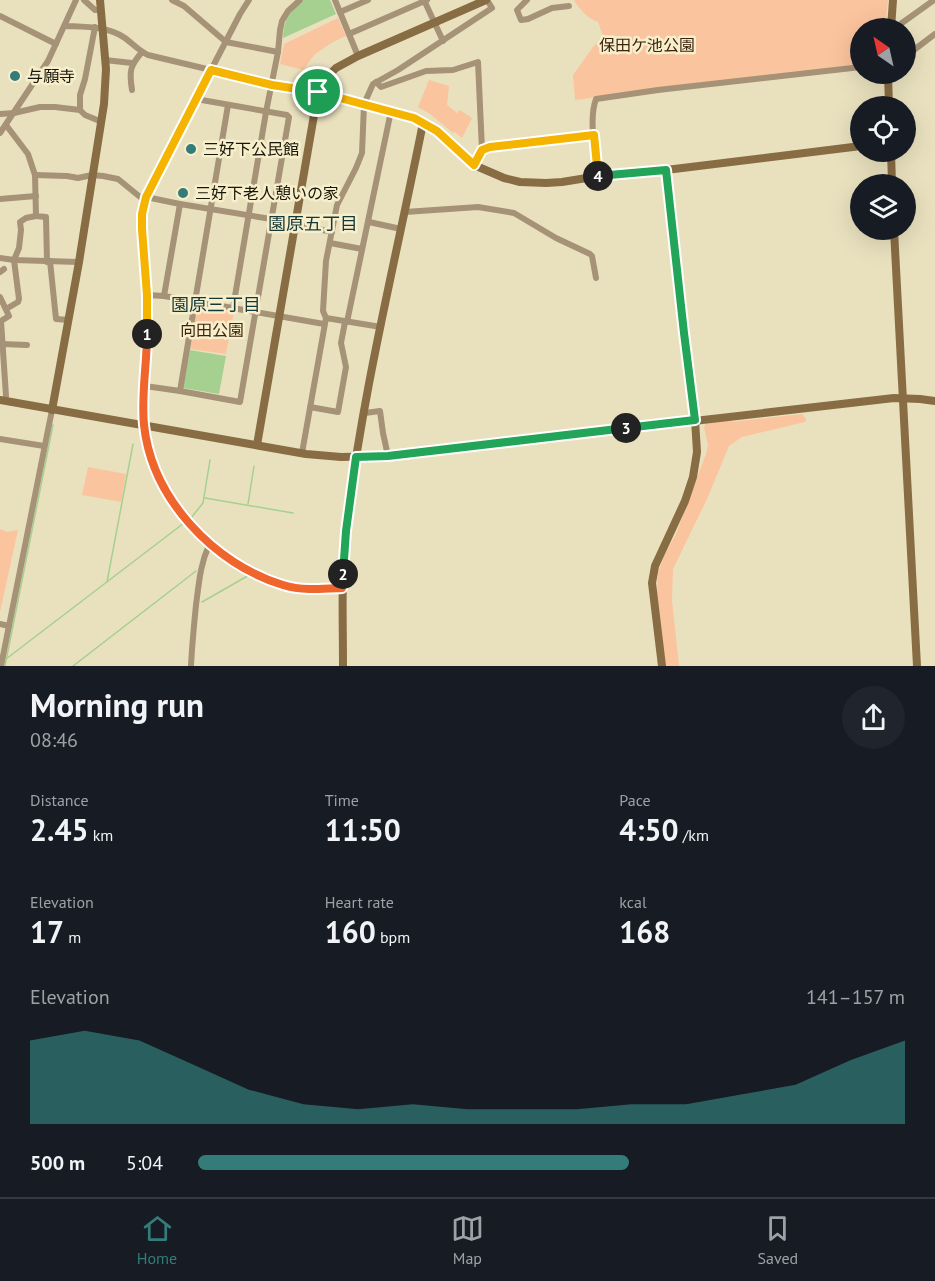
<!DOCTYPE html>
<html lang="en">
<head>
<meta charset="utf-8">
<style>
	body { margin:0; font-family:"PT Sans","Noto Sans JP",sans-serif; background:#20242c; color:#f1f3f6; height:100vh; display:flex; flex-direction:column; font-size:22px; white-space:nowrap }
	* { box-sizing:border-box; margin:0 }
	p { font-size:20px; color:#9ea1a6 }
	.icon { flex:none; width:33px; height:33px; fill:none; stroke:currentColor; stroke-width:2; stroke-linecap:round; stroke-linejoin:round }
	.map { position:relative; height:666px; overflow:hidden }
	.details { display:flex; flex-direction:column; background:#171b24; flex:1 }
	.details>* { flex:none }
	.needle { width:39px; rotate:326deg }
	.buttons { position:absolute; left:850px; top:18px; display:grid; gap:12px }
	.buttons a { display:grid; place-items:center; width:66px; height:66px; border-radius:50%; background:#171b24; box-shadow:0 6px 24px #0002; font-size:30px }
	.pin { position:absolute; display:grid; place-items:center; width:51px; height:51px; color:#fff; margin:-26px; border:3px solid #fff; border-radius:50%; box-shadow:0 2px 6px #0007 }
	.km { position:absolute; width:30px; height:30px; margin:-15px; border-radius:50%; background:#222; color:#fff; font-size:16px; line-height:30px; text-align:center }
	.round { display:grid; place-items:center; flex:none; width:63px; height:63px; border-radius:32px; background:#20242c }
	.head { display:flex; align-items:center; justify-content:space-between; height:102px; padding:0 30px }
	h1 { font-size:33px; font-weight:600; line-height:45px }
	.figures { display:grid; grid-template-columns:repeat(3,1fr); gap:9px; height:102px; padding:6px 30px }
	.figures div { display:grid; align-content:center }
	.figures b { font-size:30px; font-weight:600 }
	.figures small { font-size:16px; font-weight:400 }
	.figures p { font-size:16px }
	.chart { height:168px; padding:12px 30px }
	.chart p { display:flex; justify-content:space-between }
	.chart svg { width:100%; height:108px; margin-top:6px; fill:#337c7a; opacity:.7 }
	ul { padding:0 30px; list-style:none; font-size:20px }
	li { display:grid; grid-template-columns:96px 72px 1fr; align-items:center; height:45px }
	li i { height:15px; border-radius:8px; background:#337c7a }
	.tabs { display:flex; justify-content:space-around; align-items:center; height:84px; border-top:2px solid #363941; background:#171b24; font-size:16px; color:#9ea1a6 }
	.tabs a { display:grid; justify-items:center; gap:3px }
	.tabs .selected { color:#337c7a }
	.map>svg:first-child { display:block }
</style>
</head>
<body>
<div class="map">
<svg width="935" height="666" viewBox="0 0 935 666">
	<rect width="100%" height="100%" fill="#e9e1be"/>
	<!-- green -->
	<g fill="#fac49e">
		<path d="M574,0H888L885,28H861V64L575,100L573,75L593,47L603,36L598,22C587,18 580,10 574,0Z"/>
		<path d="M338,18L346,36L333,42L315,54L303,70L280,64L284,44Z"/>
		<path d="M48,68L58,73L51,87L40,81Z"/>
		<path d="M429,80L449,86L447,105L457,113L460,110L472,118L462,138L455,132L453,133L430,114L418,107Z"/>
		<path d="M197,306L234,312L226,354L190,349Z"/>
		<path d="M802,414L806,419L805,422L742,437L729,446L707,499L673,569L672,600L679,666H665L657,591L658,572L666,552L676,534L706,454L708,445L704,427L706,422L731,420L732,422Z"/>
		<path d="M88,467L126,474L121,502L82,495Z"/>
		<path d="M0,529L7,532L18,530L0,612Z"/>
	</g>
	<!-- water -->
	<g fill="#a6d08f">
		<path d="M304,0H330L336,14L283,38C283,21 290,9 304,0Z"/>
		<path d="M190,350L226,356L219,394L183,388Z"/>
	</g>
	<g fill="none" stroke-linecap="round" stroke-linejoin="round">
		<!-- stream -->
		<g stroke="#a6d08f" stroke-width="1.5">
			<path d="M205,498L293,513"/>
			<path d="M248,504L254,466"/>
			<path d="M191,518L203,503L210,460"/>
			<path d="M261,572L282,579"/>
			<path d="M107,582L133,444"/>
			<path d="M202,602L251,574"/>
			<path d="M6,659L184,523"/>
			<path d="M5,666L53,425"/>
			<path d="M73,666L196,571"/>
		</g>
		<!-- street -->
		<g stroke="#a59277" stroke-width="6">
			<path d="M84,0L95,10H100"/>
			<path d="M172,0L184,6L226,42L278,52"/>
			<path d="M335,0L358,56"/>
			<path d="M424,0L443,41"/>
			<path d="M527,0L517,10L521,20L528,19L552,8L569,6"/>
			<path d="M340,12L368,0"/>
			<path d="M0,16L56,44"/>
			<path d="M65,26C85,27 108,26 125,38C133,44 139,51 148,55L211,70L240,14L249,0"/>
			<path d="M895,28L934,0"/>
			<path d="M349,34L427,0"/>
			<path d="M906,56L935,34"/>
			<path d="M105,60L132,63"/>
			<path d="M376,82L381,87L426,71L453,70L478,62L482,150L490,147L594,135"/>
			<path d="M132,90C129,71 130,66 142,52"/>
			<path d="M80,110L85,115L102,122"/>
			<path d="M0,114L14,113L40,107H55L80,110V95L85,79L95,27"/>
			<path d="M6,125L28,154L35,175L36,216L46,217L47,262"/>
			<path d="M0,133L48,61L76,0"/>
			<path d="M474,165L482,150"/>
			<path d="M35,175L67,176L78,178L92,175L103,176L118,179L145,201"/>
			<path d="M599,176C596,153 588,121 596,99L658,90L861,67"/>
			<path d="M146,197L180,204L271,219L332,232"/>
			<path d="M0,199L36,196"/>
			<path d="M405,212L478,207L514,213L556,238L590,254L592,256L596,278"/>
			<path d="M369,222L401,229"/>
			<path d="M330,243L362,249"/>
			<path d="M0,258L14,260L79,262"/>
			<path d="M50,261L56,319L69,320"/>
			<path d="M0,272L4,269"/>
			<path d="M147,295L164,296L324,324"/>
			<path d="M164,296L180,204"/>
			<path d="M0,297L9,316L1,321L6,396L5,401"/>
			<path d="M233,308L266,112L278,52L280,30L282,21L288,11L300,0"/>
			<path d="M6,309L18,302L19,299L14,260L19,248L21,230L20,222L26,218L36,216"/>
			<path d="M326,318L381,327"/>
			<path d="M347,322L391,111"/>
			<path d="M2,344L27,345"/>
			<path d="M145,386L180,391L228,105"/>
			<path d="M180,391L240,402L289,117L287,115L196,99"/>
			<path d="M310,407L338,412L346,367L341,343L345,322"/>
			<path d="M365,413L380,411L383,433L388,456"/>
			<path d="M0,439L44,446"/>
			<path d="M302,453L326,318L323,311L326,261L337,205L356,168L362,153L364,104L373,84L398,70L492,8L487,0"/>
			<path d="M0,624L9,626"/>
			<path d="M1,666L52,410"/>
			<path d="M191,666C192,645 194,625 196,605C199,583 200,565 209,545"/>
		</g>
		<!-- secondary -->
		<g stroke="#886c43" stroke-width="8">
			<path d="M891,28L893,0"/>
			<path d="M888,74L889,106"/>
			<path d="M891,152L892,184"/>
			<path d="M894,230L917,666"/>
			<path d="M0,400L306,454L341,457L388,456L894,398L920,399L935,401"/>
			<path d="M52,410L79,262L104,104L106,69L100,0"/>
			<path d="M257,445L318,92L328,76L336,68L358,56L486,0"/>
			<path d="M342,588C323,589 302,591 283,585C260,578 246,569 226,556C220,552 213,548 207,543C175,513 148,470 144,425C141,390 148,354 147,319C147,284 142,249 142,214L146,197L211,70L272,85L318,92L414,118L437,131L459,153L474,165L504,178L520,182L546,183L562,182L599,176L666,170L861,146"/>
			<path d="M343,666C343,621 341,575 346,530C362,393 396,259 423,123"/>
			<path d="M662,666L652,583L655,566L685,501L693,477L697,452L695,420L683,333L666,170"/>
		</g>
	</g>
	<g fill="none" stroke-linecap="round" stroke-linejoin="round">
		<!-- split-1 casing -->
		<g stroke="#fff" stroke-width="12">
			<path id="split-1" d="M147,334V295L142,229V214L146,197L211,70L272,85L318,92"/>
		</g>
		<!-- split-2 casing -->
		<g stroke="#fff" stroke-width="12">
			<path id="split-2" d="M147,334C147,364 141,395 144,425C152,499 214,564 283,585C302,591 323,589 342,588L343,574"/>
		</g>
		<!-- split-3 casing -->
		<g stroke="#fff" stroke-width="12">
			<path id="split-3" d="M343,574L346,531L356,457L388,456L626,428"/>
		</g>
		<!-- split-4 casing -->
		<g stroke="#fff" stroke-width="12">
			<path id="split-4" d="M598,176L666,170L684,333L695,420L626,428"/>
		</g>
		<!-- split-5 casing -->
		<g stroke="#fff" stroke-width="12">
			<path id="split-5" d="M318,92L414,118L437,131L474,165L482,150L490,147L594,135L598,176"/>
		</g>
		<!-- split-1 -->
		<use href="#split-1" stroke="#f5b400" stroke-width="8"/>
		<!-- split-2 -->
		<use href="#split-2" stroke="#f0652b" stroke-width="8"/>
		<!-- split-3 -->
		<use href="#split-3" stroke="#22a559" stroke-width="8"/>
		<!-- split-4 -->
		<use href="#split-4" stroke="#22a559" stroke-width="8"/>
		<!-- split-5 -->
		<use href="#split-5" stroke="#f5b400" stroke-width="8"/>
	</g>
	<!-- markers -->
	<g fill="#337c7a" stroke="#f7eecb" stroke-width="2">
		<circle cx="15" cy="76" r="6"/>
		<circle cx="191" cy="149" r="6"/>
		<circle cx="183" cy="193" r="6"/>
	</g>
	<g text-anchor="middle" stroke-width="5" stroke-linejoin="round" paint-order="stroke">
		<!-- park labels -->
		<g font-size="16" fill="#3d230e" stroke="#f7eecb">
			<text x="647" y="51">保田ケ池公園</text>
			<text x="212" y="336">向田公園</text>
		</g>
		<!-- poi labels -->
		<g font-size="16" fill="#181509" stroke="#f7eecb" text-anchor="start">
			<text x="27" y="82">与願寺</text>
			<text x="203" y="155">三好下公民館</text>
			<text x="195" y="199">三好下老人憩いの家</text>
		</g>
		<!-- neighbourhood labels -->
		<g font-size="18" fill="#163938" stroke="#f7eecb">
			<text x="313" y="230">園原五丁目</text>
			<text x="216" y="311">園原三丁目</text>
		</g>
	</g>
</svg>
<div class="buttons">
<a><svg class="needle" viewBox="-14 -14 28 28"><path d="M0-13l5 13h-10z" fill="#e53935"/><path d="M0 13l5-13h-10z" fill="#9ea1a6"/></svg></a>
<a><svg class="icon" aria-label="locate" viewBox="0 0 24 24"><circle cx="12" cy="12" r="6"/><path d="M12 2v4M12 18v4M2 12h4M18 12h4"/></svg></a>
<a><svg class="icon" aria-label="layers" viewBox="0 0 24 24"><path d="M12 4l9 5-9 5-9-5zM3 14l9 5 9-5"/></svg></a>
</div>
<div class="pin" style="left:318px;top:92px;background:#1e9e55"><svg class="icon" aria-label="arrive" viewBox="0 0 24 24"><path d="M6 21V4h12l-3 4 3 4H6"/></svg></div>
<b class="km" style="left:147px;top:334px">1</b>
<b class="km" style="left:343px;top:574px">2</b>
<b class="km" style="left:626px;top:428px">3</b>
<b class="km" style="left:598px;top:176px">4</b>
</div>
<section class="details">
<div class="head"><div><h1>Morning run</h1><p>08:46</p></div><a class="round"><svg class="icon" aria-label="share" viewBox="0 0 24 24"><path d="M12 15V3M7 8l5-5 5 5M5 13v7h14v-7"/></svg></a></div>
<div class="figures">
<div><p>Distance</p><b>2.45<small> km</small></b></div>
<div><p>Time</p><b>11:50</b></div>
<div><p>Pace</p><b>4:50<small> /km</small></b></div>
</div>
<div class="figures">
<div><p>Elevation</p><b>17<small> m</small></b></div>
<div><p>Heart rate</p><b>160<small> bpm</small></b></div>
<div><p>kcal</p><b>168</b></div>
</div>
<div class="chart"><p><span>Elevation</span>141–157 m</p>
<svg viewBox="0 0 160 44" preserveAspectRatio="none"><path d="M0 44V10L10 6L20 10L30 20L40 30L50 36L60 38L70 36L80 38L90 38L100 38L110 36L120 36L130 32L140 28L150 18L160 10V44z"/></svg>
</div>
<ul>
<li><b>500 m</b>5:04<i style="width:61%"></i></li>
</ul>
</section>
<nav class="tabs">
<a class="selected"><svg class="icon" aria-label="home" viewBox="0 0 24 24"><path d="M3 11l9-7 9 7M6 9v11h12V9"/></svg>Home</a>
<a><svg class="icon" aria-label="map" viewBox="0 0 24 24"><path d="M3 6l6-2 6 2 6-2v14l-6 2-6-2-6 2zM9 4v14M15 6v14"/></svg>Map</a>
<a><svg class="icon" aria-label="saved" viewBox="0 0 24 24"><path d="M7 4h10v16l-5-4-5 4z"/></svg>Saved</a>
</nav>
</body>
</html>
